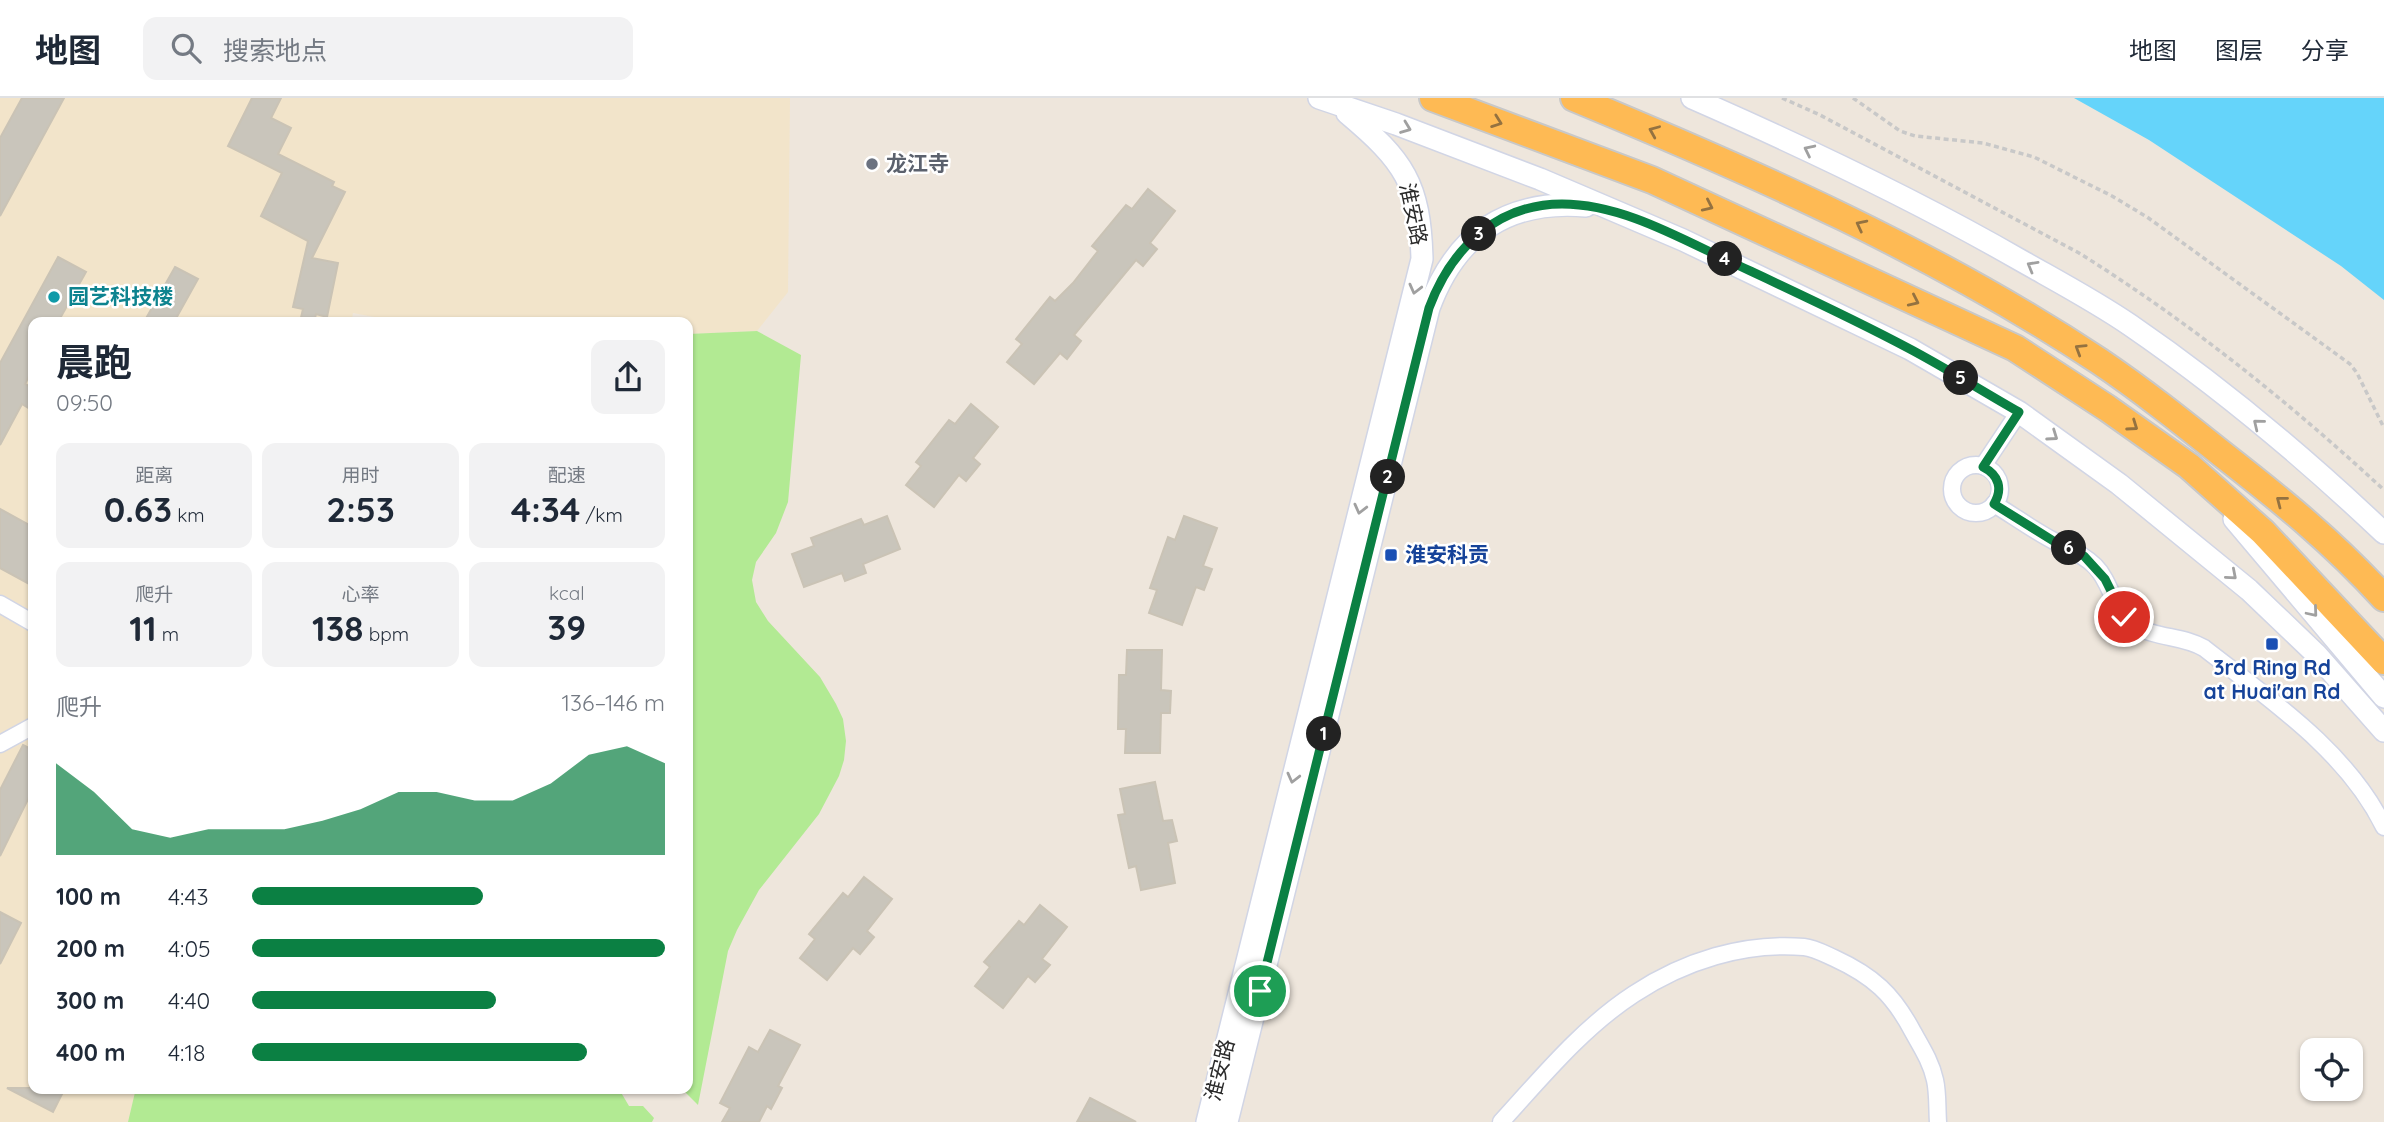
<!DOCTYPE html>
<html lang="zh">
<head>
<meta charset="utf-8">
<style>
	body { margin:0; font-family:Quicksand,"Noto Sans SC",sans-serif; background:#f2f2f3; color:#1f2937; height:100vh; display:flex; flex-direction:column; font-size:26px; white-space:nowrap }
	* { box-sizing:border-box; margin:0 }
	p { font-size:23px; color:#747a83 }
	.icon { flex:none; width:38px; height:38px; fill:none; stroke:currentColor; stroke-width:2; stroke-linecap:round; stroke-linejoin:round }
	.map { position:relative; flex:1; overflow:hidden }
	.drawer { position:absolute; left:28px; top:219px; width:665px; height:777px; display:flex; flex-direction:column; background:#fff; border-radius:14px; box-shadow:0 2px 5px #0004 }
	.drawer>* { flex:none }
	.tools { position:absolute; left:2300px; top:940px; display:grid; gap:14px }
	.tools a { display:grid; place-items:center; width:63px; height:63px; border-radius:14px; background:#fff; box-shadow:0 2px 5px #0004; font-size:35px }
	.pin { position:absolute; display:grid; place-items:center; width:60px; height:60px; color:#fff; margin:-30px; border:4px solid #fff; border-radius:50%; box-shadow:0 2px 7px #0007 }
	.km { position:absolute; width:35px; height:35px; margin:-18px; border-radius:50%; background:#222; color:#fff; font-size:19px; line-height:35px; text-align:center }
	.round { display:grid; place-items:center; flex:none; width:74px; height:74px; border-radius:14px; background:#f2f2f3 }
	.overview { display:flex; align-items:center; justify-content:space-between; height:119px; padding:0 28px }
	h1 { font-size:38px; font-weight:700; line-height:52px }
	.stats { display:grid; grid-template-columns:repeat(3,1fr); gap:10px; height:119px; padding:7px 28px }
	.stats div { display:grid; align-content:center; border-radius:14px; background:#f2f2f3; text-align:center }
	.stats b { font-size:35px; font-weight:700 }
	.stats small { font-size:19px; font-weight:400 }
	.stats p { font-size:19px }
	.chart { height:196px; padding:14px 28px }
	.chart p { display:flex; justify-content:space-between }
	.chart svg { width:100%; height:126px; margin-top:7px; fill:#0b8043; opacity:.7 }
	ul { padding:0 28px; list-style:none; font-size:23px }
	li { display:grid; grid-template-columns:112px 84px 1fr; align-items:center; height:52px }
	li i { height:18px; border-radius:9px; background:#0b8043 }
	header { display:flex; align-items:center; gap:42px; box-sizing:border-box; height:98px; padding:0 35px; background:#fff; border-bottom:2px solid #e0e1e3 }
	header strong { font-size:33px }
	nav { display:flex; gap:38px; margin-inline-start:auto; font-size:24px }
	.search { width:490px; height:63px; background:#f2f2f3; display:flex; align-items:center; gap:18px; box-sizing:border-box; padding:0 24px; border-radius:14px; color:#747a83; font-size:26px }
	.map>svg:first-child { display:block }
</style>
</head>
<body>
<header>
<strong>地图</strong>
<div class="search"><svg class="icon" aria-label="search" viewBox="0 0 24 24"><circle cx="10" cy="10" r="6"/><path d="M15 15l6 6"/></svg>搜索地点</div>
<nav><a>地图</a><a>图层</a><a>分享</a></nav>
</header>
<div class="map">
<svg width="2384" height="1024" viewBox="0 0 2384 1024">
	<rect width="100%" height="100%" fill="#eee6dc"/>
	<!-- education -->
	<path fill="#f2e4ca" d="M0,0H790L788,194L757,233L688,236V224H401L353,215L351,224H33V990L136,991L128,1024H0Z"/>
	<!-- green -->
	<g fill="#b2ea93">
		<path d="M757,233L801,257L788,404L776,435L756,464L752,482L756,504L768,523L820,579L836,606L843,621L846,643L844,662L839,678L819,716L759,792L737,832L728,853L698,1007L682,991L688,990V964L690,953L688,948V236Z"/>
		<path d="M136,990L619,991L629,1008H643L654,1020L652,1024H128Z"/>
	</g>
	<!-- water -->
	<path fill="#65d4fa" d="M2074,0H2384V202L2341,168L2149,42Z"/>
	<!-- building -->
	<g fill="#c9c5bb" stroke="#cac3b5" stroke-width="2">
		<path d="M22,0H64L0,118V40Z"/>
		<path d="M252,0H281L271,20L291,30L278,56L334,84L332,88L345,94L312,160L338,165L327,219L316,216L314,224H300L303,211L293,209L308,143L261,118L282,75L228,48Z"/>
		<path d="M1148,91L1175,113L1150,145L1157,151L1143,168L1136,162L1074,237L1081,243L1067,261L1060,255L1034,286L1007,264L1022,246L1016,241L1050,199L1055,203L1073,185L1098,153L1092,148L1126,107L1132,111Z"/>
		<path d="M58,159L86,174L58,224H33V270L25,286L33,290V313L22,306L0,347V265Z"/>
		<path d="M175,169L198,181L174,224H144Z"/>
		<path d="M971,306L998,329L973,360L980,366L966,383L959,377L934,409L906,387L921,368L916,364L949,322L955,326Z"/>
		<path d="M0,411L33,429V488L0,470Z"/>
		<path d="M887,418L900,451L863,466L866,475L845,483L842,475L804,489L792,456L814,448L811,440L861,421L864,427Z"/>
		<path d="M1184,418L1217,430L1203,468L1212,471L1204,492L1196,489L1182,527L1149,515L1157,492L1150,490L1168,439L1175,442Z"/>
		<path d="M1127,552H1162L1161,592L1171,593L1170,615H1161L1160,655H1125L1126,631H1118L1119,577H1126Z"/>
		<path d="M23,647L33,652V691L0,758V692Z"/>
		<path d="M1155,684L1163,723L1172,722L1177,743L1168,745L1175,785L1141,792L1136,768L1129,770L1118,717L1125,716L1120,691Z"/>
		<path d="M864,779L892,801L867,833L874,839L860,856L853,850L827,882L800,860L815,841L809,836L843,795L848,799Z"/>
		<path d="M1040,807L1067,829L1042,861L1050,867L1035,884L1028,878L1003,910L975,888L990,869L984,864L1019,823L1024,827Z"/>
		<path d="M0,814L21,825L0,866Z"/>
		<path d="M770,932L800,947L778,988L782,990L771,1011L767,1008L759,1024H722L730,1010L720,1005L749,949L758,954Z"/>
		<path d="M7,990H65L53,1014Z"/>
		<path d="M1090,1000L1136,1024H1077Z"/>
	</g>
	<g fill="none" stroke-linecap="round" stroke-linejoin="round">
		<!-- minor casing -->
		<g stroke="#d1d5e5" stroke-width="19">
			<g id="minor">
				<circle cx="1976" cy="391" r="24"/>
				<path d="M1983,368L2019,314"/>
				<path d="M1994,406C2014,418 2033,432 2054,443C2069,451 2083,456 2095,468C2112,485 2113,513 2133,526C2155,541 2182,537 2204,550C2269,601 2347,653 2384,729"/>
				<path d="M0,506L33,525"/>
				<path d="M0,646L33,628"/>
				<path d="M1501,1024C1542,979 1582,930 1634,896C1684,863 1744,844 1804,849C1814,850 1825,856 1834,860C1873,878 1893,896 1913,934C1922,950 1931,964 1935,982C1938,995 1937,1010 1938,1024"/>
			</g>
		</g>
		<!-- secondary casing -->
		<g stroke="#d1d5e5" stroke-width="24">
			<g id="secondary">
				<path d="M1319,0L1396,26L1540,81L1683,142L1910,251L2019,314L2119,386L2249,492L2316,556L2384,633"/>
				<path d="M1692,0C1804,49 1914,101 2020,162C2057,183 2095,203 2130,227C2219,288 2305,360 2384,435"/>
				<path d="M2234,421L2384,599"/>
				<path d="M1207,1024L1422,161C1420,85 1404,63 1347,15"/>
				<path d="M1227,1024L1429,210C1456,136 1508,101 1586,108"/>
			</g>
		</g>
		<!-- trunk casing -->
		<g stroke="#c8c8c8" stroke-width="30">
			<g id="trunk">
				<path d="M1433,0L1652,82L2015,250L2107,310L2189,368L2263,434L2384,563"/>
				<path d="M1574,0C1755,75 1936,155 2099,263C2142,292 2182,324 2222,356C2281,402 2333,444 2384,500"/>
			</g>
		</g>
		<!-- path -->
		<g stroke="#c8c8c8" stroke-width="3.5" stroke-dasharray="5 3.5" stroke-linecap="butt">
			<path d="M1782,0L1820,17L2079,155C2188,223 2290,305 2384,392"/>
			<path d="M1853,0L1900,33L1915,38L1983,45L2034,59L2112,98L2147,119L2350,266L2357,275L2384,330"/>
		</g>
		<!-- minor -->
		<use href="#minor" stroke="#fff" stroke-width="16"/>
		<!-- secondary -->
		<use href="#secondary" stroke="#fff" stroke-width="21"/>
		<!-- trunk -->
		<use href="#trunk" stroke="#feba54" stroke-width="26"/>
	</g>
	<!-- one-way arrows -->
	<defs><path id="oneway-chevron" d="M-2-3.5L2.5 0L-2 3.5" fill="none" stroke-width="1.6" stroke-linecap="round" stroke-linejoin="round" transform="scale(1.75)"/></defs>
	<g stroke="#947240">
		<use href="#oneway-chevron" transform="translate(1497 24) rotate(20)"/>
		<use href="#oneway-chevron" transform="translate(1654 33) rotate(-157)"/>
		<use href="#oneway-chevron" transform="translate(1708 108) rotate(25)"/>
		<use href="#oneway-chevron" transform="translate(1861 127) rotate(-153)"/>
		<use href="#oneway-chevron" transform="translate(1914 203) rotate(25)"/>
		<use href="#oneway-chevron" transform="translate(2080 251) rotate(-148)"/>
		<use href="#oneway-chevron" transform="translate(2133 328) rotate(35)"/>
		<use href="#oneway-chevron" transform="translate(2281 403) rotate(-142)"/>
	</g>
	<g stroke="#a0a0a0">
		<use href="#oneway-chevron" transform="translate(1406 30) rotate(21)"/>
		<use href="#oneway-chevron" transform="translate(1809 52) rotate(-154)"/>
		<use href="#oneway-chevron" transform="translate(2032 168) rotate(-150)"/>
		<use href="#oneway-chevron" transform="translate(1415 191) rotate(104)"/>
		<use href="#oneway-chevron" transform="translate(2258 326) rotate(-141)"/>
		<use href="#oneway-chevron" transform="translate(2053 338) rotate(35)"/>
		<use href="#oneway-chevron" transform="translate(1360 411) rotate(104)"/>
		<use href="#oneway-chevron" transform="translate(2232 477) rotate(41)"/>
		<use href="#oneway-chevron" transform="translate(2313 514) rotate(50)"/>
		<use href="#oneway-chevron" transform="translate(1293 680) rotate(104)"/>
	</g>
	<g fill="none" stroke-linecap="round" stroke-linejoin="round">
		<!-- route casing -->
		<g stroke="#fff" stroke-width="14">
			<path id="route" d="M1260,893L1429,210C1451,151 1496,106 1562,106C1621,106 1678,139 1731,164C1791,192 1850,219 1908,250C1946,270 1982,293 2019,314L1983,369C1999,377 2003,391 1994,406L2055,444L2084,458L2105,481L2124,519"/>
		</g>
		<!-- route -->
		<use href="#route" stroke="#0b8043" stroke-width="9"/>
	</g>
	<!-- markers -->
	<circle fill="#6b7280" stroke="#fff" stroke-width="2.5" cx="872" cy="66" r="7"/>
	<circle fill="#0f9aa8" stroke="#fff" stroke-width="2.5" cx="54" cy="199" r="7"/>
	<g fill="#1a4fb4" stroke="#fff" stroke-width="2.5">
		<rect x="1384" y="450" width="14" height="14" rx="3.5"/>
		<rect x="2265" y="539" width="14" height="14" rx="3.5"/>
	</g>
	<g text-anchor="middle" stroke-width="5" stroke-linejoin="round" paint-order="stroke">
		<!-- worship labels -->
		<g font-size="21" font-weight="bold" fill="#5b616d" stroke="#fff" text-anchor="start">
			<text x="886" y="73">龙江寺</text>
		</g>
		<!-- street labels -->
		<g font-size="21" fill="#2b2b2b" stroke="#fff">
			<text transform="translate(1413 116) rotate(78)" y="7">淮安路</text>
			<text transform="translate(1220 972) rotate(-76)" y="7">淮安路</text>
		</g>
		<!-- culture labels -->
		<g font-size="21" font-weight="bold" fill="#0d838f" stroke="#fff" text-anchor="start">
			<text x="68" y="206">园艺科技楼</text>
		</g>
		<!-- transit labels -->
		<g font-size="21" font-weight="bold" fill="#164399" stroke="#fff" text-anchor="start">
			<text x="1405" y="464">淮安科贡</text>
			<text x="2272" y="577" text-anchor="middle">3rd Ring Rd<tspan x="2272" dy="24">at Huai'an Rd</tspan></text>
		</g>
	</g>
</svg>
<div class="tools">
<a><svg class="icon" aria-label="locate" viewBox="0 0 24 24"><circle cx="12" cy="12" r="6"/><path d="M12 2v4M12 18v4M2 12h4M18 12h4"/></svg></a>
</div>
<div class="pin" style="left:1260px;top:893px;background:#1e9e55"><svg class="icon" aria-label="arrive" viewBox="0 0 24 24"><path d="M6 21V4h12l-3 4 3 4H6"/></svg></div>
<div class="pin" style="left:2124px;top:519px;background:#d93025"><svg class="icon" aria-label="check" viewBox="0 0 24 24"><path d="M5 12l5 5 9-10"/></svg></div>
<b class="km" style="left:1324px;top:636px">1</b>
<b class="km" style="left:1388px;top:379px">2</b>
<b class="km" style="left:1479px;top:136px">3</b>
<b class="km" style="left:1725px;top:161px">4</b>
<b class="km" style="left:1961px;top:280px">5</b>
<b class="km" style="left:2069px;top:450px">6</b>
<section class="drawer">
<div class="overview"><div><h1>晨跑</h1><p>09:50</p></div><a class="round"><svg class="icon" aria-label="share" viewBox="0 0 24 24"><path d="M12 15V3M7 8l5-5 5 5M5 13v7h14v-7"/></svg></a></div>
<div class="stats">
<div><p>距离</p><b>0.63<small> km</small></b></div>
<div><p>用时</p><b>2:53</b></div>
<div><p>配速</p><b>4:34<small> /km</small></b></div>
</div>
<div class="stats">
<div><p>爬升</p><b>11<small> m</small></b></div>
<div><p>心率</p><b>138<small> bpm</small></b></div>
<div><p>kcal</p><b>39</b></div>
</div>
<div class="chart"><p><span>爬升</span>136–146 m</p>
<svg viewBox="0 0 160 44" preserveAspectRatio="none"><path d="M0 44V12L10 22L20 35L30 38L40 35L50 35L60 35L70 32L80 28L90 22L100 22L110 25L120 25L130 19L140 9L150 6L160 12V44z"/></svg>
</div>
<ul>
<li><b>100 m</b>4:43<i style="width:56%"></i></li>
<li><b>200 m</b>4:05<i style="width:100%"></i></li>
<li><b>300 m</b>4:40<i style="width:59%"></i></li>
<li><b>400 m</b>4:18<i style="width:81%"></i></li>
</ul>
</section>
</div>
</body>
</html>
